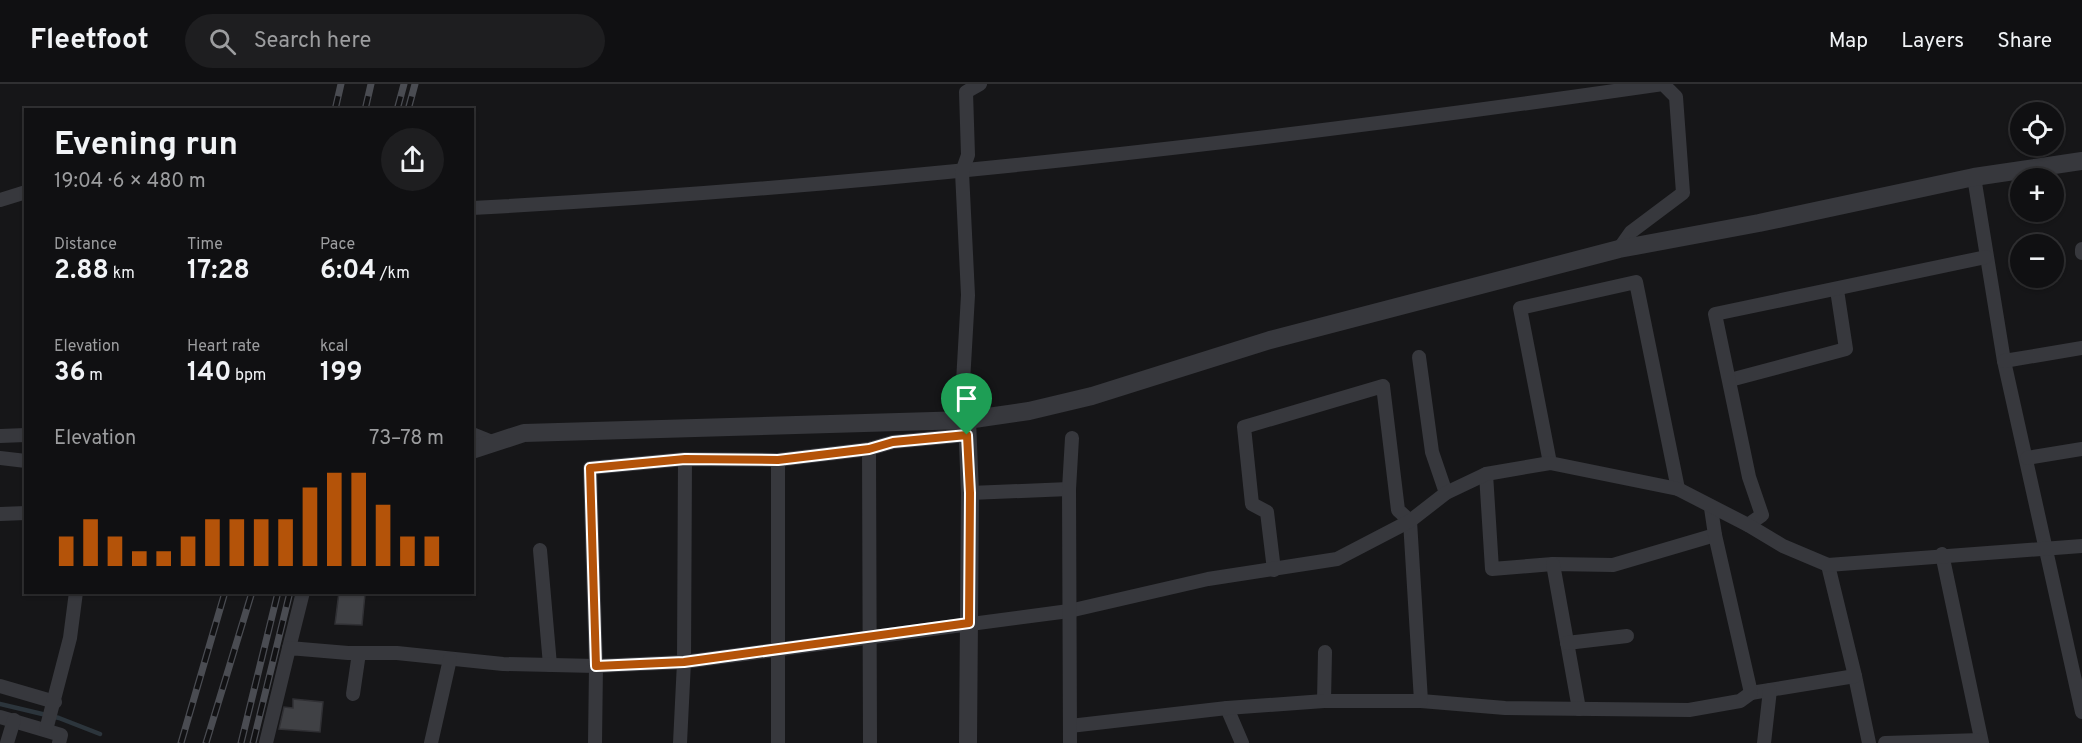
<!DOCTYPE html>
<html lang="en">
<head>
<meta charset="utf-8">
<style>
	body { margin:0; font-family:Overpass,sans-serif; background:#1e1e20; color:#f1f3f6; height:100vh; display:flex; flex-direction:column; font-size:22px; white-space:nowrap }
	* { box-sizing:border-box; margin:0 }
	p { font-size:20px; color:#9c9d9f }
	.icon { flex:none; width:33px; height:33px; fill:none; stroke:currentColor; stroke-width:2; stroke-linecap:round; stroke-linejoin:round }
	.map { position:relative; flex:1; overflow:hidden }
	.sheet { position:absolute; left:24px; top:24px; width:450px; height:486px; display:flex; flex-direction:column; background:#101012; border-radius:0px; box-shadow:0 2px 4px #0004,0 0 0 2px #303032 }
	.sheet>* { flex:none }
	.buttons { position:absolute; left:2010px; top:18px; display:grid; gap:12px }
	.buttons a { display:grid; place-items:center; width:54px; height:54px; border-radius:50%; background:#101012; box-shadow:0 2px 4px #0004,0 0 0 2px #303032; font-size:30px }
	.pin { position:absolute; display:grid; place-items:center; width:51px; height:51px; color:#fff; margin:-62px -26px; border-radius:50% 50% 50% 0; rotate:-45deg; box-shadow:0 0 6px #0007 }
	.pin .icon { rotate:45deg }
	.round { display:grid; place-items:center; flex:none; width:63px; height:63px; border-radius:32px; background:#1e1e20 }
	.summary { display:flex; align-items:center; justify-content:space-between; height:102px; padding:0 30px }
	h1 { font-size:33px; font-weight:700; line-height:45px }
	.figures { display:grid; grid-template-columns:repeat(3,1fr); gap:9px; height:102px; padding:6px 30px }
	.figures div { display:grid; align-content:center }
	.figures b { font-size:26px; font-weight:700 }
	.figures small { font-size:16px; font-weight:400 }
	.figures p { font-size:16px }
	.chart { height:168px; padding:12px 30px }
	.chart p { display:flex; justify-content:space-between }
	.chart svg { width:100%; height:108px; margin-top:6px; stroke:#b45309; stroke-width:6 }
	header { display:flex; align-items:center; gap:36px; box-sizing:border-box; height:84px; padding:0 30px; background:#101012; border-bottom:2px solid #303032 }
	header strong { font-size:28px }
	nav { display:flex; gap:33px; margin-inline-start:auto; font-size:21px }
	.search { width:420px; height:54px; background:#1e1e20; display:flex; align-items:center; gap:15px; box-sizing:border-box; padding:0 21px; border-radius:33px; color:#9c9d9f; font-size:22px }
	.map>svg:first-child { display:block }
</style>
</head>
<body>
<header>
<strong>Fleetfoot</strong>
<div class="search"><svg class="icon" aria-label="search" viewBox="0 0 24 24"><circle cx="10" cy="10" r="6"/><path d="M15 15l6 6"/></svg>Search here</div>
<nav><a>Map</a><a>Layers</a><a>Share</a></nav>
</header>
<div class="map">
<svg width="2082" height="659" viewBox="0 0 2082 659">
	<rect width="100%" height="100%" fill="#161618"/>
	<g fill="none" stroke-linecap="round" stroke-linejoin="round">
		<!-- stream -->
		<path stroke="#2c353c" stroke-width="4.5" d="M0,620L59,634L100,650"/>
	</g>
	<!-- building -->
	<g fill="#404145" stroke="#303034" stroke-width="1.5">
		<path d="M339,508L365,510L362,541L335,540Z"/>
		<path d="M293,615L323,618L320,648L279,645L284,623L293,624Z"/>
	</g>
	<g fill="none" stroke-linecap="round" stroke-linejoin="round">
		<!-- minor -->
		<g stroke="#37383d" stroke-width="14">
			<path d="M1974,93L2004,277L2082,628"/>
			<path d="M0,116L26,108"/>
			<path d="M472,124C871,103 1268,57 1663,0L1676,13L1683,109L1631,148L1619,165"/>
			<path d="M2082,165V169"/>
			<path d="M1419,273L1432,368L1446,409"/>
			<path d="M2004,277L2082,264"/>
			<path d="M1730,296L1846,265L1837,206"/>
			<path d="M967,336L963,298L968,211L962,88L968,71L966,8L980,0"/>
			<path d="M472,350L492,358"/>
			<path d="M0,352L26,351"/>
			<path d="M869,365L870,659"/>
			<path d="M0,374L26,377"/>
			<path d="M2027,374L2082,365"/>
			<path d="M1550,379L1520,224L1636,198L1678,405"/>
			<path d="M1486,390L1492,485L1553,480L1613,481L1715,451"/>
			<path d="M970,409L1069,405"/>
			<path d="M0,430L26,429"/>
			<path d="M1748,441L1762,431L1749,393L1715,230L1986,173"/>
			<path d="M540,466L550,581"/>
			<path d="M1942,470L1982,659"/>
			<path d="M1553,480L1579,625"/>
			<path d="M1567,559L1627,552"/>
			<path d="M289,564L303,508"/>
			<path d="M1855,592L1869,659"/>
			<path d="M0,602L55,618"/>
			<path d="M1751,609L1855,592L1828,481"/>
			<path d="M353,610L359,569"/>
			<path d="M1324,617L1325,568"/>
			<path d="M1421,617L1505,624L1689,626L1740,617L1751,609L1715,451L1711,424"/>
			<path d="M1227,624L1242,659"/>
			<path d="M0,633L61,651L59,659"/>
			<path d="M1070,642L1227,624L1324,617H1421L1410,437L1398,426L1383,302L1244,343L1252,420L1267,428L1274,486"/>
			<path d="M46,646L70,554L76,508"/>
			<path d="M7,659L14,636"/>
			<path d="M266,659L289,564L348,569H397L503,580L596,582L684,578L1069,527L1208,495L1337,475L1410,437L1446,409L1486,390L1550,379L1678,405L1748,441L1783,462L1828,481L2082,462"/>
			<path d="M431,659L450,575"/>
			<path d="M595,659L596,582L590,384L685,375L778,376L869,365L893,358L967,351"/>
			<path d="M680,659L684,578L685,375"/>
			<path d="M778,659V376"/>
			<path d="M1070,659L1069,405L1072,354"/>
			<path d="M1764,659L1770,606"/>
			<path d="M1885,659L1981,656"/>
		</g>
		<!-- tertiary -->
		<g stroke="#37383d" stroke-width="18">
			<path d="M967,336L970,409L968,659"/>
			<path d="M472,366L524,349L967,336L1029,327L1092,312L1270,256L1619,165L1759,139L1974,93L2082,77"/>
		</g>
		<!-- rail casing -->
		<g stroke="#4a4c52" stroke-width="7">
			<g id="rail">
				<path d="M335,26L341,0"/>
				<path d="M365,26L371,0"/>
				<path d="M397,26L404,0"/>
				<path d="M408,26L415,0"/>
				<path d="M181,659L225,508"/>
				<path d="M206,659L252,508"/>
				<path d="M241,659L278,508"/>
				<path d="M253,659L290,508"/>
			</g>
		</g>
		<!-- rail -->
		<use href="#rail" stroke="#111113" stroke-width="4.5" stroke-dasharray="14" stroke-linecap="butt"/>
	</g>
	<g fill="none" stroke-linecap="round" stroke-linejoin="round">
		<!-- route casing -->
		<g stroke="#fff" stroke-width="12">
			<path id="route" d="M967,351L970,409L969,539L684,578L596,582L590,384L685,375L778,376L869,365L893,358Z"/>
		</g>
		<!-- route -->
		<use href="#route" stroke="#b45309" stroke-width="8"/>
	</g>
</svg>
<div class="buttons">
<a><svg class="icon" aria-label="locate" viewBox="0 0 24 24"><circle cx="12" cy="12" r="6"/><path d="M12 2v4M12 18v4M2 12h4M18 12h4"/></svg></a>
<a>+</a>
<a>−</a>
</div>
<div class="pin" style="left:967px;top:351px;background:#1e9e55"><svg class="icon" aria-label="arrive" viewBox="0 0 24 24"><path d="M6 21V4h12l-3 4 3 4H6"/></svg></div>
<section class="sheet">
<div class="summary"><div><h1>Evening run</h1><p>19:04 · 6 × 480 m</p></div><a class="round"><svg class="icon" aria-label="share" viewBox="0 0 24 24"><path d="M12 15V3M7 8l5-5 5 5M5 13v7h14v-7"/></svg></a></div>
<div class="figures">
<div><p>Distance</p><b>2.88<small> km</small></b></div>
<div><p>Time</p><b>17:28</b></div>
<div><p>Pace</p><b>6:04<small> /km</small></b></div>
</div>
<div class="figures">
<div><p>Elevation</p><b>36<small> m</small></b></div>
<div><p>Heart rate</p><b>140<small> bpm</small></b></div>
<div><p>kcal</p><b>199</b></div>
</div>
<div class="chart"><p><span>Elevation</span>73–78 m</p>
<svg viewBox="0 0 160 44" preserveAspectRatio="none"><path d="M5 44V32M15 44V25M25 44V32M35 44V38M45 44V38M55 44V32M65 44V25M75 44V25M85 44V25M95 44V25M105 44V12M115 44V6M125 44V6M135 44V19M145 44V32M155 44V32"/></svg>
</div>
</section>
</div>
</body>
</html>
